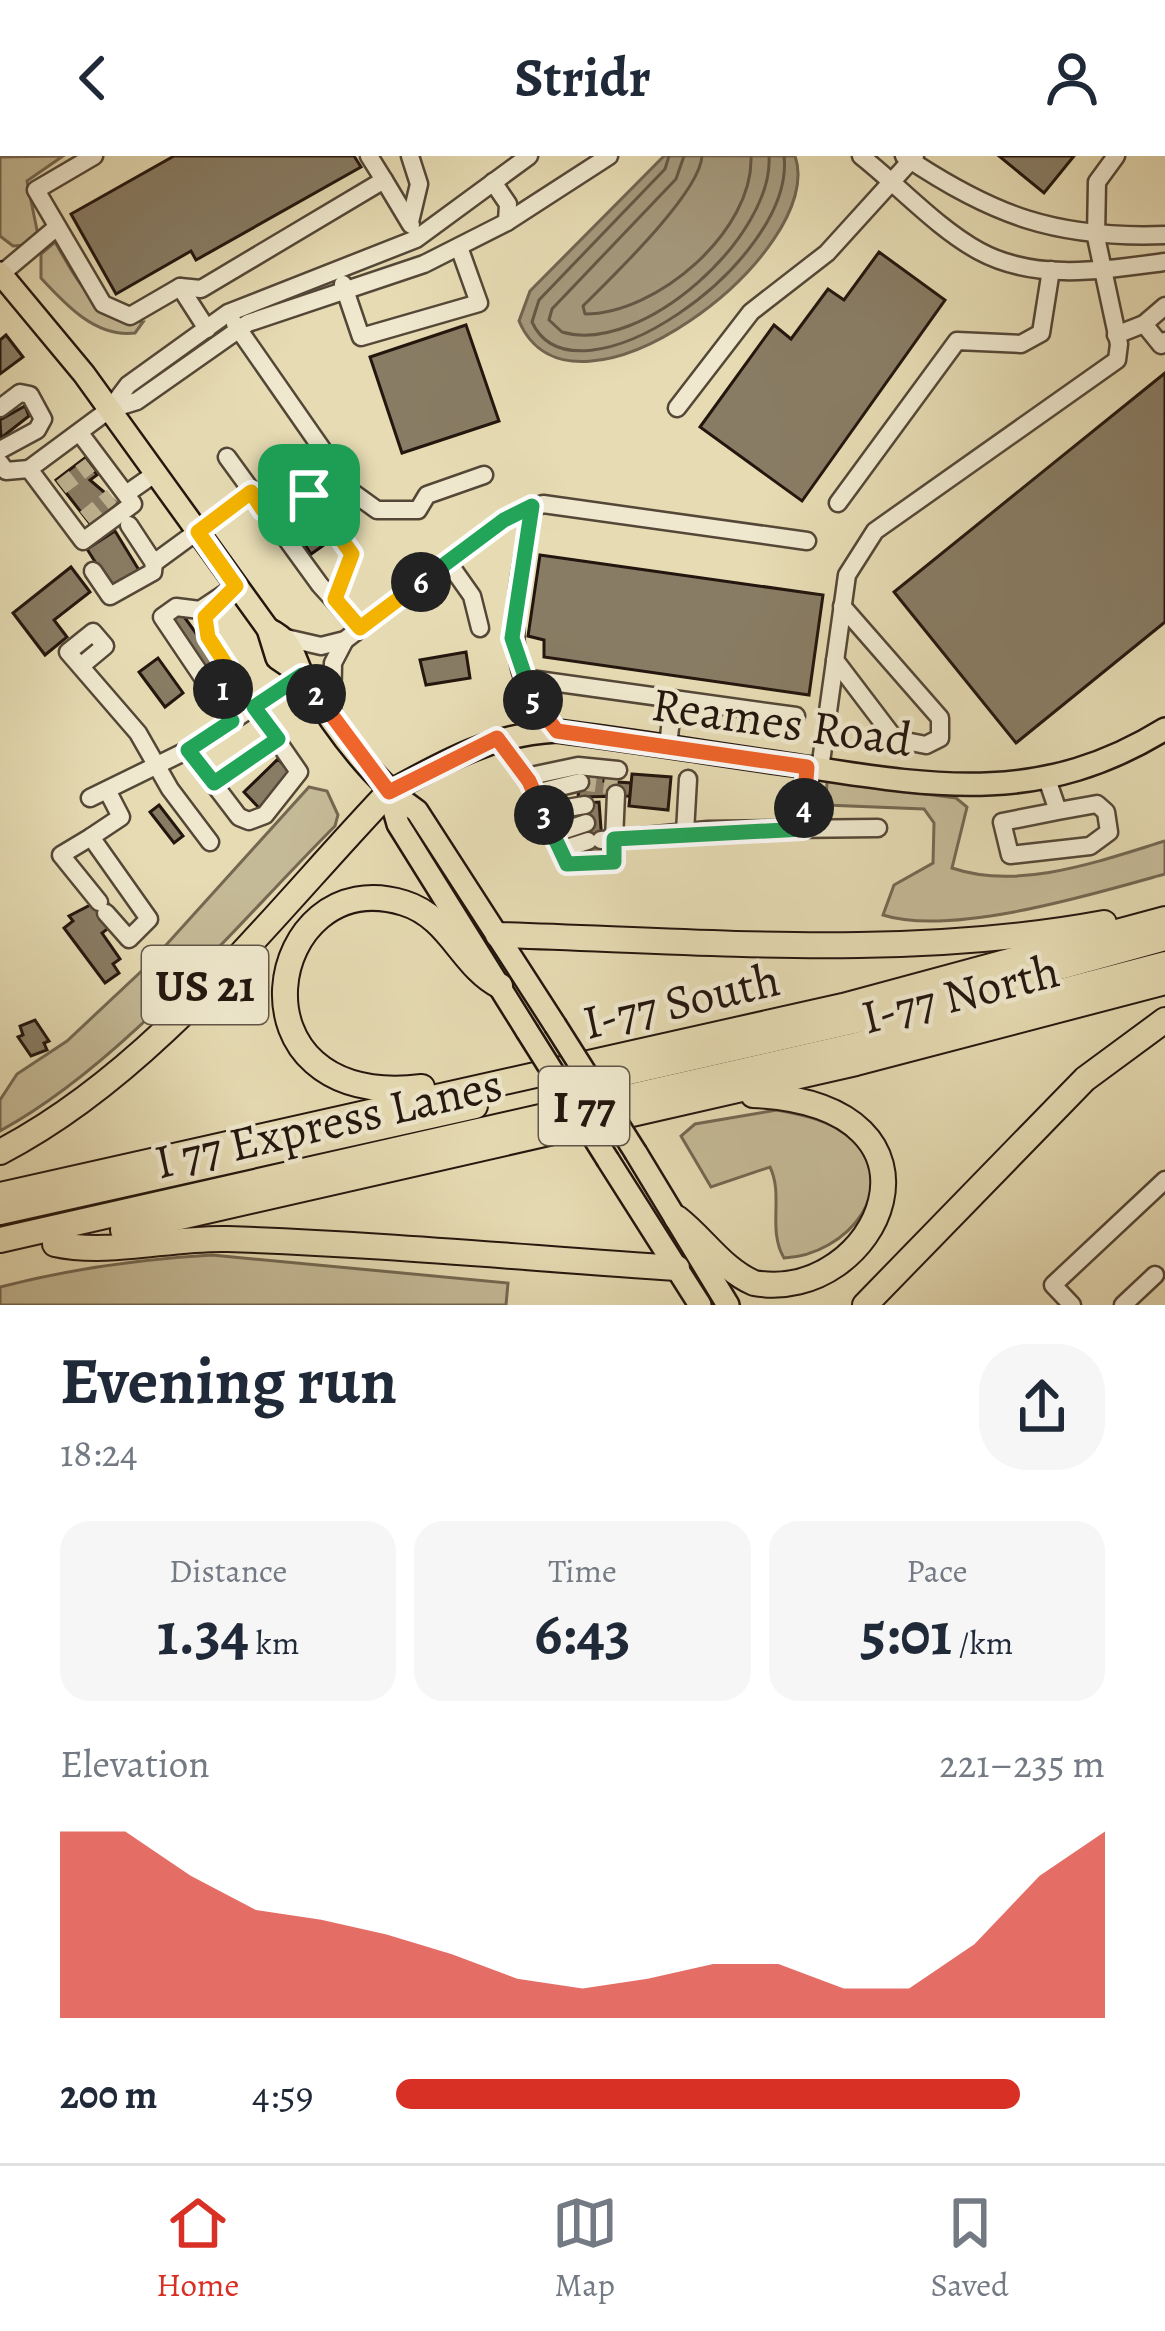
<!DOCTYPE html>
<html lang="en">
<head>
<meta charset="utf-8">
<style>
	body { margin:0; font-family:Alegreya,serif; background:#f6f6f7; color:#1f2937; height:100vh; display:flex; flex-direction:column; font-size:45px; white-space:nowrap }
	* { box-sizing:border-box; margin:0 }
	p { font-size:39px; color:#747a83 }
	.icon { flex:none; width:66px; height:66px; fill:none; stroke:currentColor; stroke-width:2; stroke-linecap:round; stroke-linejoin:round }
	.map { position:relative; height:1149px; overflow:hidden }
	.side { display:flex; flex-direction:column; background:#fff; flex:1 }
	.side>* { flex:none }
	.pin { position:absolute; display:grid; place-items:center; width:102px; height:102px; color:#fff; margin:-51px; border-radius:24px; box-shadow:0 6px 18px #0006 }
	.km { position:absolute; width:60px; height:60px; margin:-30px; border-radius:50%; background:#222; color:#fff; font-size:33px; line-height:60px; text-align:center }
	.round { display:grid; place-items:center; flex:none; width:126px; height:126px; border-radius:48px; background:#f6f6f7 }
	.head { display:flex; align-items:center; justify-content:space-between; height:204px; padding:0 60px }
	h1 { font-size:66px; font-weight:700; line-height:90px }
	.stats { display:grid; grid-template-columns:repeat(3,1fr); gap:18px; height:204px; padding:12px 60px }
	.stats div { display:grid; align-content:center; border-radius:30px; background:#f6f6f7; text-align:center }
	.stats b { font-size:60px; font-weight:700 }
	.stats small { font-size:33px; font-weight:400 }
	.stats p { font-size:33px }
	.chart { height:336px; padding:24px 60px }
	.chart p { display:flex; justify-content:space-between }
	.chart svg { width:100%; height:216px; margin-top:12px; fill:#d93025; opacity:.7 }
	ul { padding:0 60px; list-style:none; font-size:39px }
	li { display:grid; grid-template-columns:192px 144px 1fr; align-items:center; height:90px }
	li i { height:30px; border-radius:15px; background:#d93025 }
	header { display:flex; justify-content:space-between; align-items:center; height:156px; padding:0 60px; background:#fff; font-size:54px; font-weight:700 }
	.tab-bar { display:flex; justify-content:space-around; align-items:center; height:168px; border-top:3px solid #e0e1e3; background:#fff; font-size:33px; color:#747a83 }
	.tab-bar a { display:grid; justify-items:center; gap:6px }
	.tab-bar .on { color:#d93025 }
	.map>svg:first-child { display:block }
</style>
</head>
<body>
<header><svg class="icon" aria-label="back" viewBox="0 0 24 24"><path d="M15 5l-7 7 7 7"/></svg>Stridr<svg class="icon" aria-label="person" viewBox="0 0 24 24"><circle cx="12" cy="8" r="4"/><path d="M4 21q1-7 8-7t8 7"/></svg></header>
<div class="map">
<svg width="1165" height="1149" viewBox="0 0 1165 1149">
	<rect width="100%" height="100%" fill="#e6dbb3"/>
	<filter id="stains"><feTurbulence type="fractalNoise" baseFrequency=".00167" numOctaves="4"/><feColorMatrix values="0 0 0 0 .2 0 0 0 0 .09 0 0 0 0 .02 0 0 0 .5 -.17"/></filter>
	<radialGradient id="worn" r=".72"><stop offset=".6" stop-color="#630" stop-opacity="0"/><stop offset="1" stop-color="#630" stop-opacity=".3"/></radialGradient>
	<!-- green -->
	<g fill="#c5ba97" stroke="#746852" stroke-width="3">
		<path d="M63,0L27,25L38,79L27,89L13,90L0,80V1Z"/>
		<path d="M55,86C76,122 97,166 143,166L135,177C96,182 65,148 41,122V98Z"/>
		<path d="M827,625L956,642L967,651L952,712C1019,735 1100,705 1165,685V718C1094,738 951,781 883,759L894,729L933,707L934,667L924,653L826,649Z"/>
		<path d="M309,631L327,635L338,659L335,670C235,770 123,908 0,975V944L17,918L67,885L148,809Z"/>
		<path d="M777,954C802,959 827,963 848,980C906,1030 847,1099 784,1102C767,1073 784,1040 770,1011L711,1031L681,980L695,968Z"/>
		<path d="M212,1099L508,1127L506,1149H0V1131C70,1113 140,1103 212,1099Z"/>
	</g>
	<!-- water -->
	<path fill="#a4987b" stroke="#70644f" stroke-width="3" d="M664,0H795C829,95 572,290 519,165L530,135Z"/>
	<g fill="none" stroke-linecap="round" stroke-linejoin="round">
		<!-- shore -->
		<g stroke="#645744" stroke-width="3">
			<path d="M669,0L665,13L539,144L532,166C575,259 796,106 784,0"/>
			<path d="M684,0L676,23L552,153L549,164L562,176C643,200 774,79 769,0"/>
			<path d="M702,0C700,37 612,121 583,150L585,158C657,158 754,75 751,0"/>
		</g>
	</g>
	<!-- building -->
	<g fill="#887c64" stroke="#23160e" stroke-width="3">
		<path d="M174,0H354L361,11L196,104L191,95L116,138L71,58Z"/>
		<path d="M999,0H1074L1044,37Z"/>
		<path d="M879,96L945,144L802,345L700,271L774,169L791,183L828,133L844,144Z"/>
		<path d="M466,169L499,265L402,297L370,201Z"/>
		<path d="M6,179L23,201L0,218V184Z"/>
		<path d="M1165,217V466L1016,587L894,436Z"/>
		<path d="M25,250L29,260L1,282L0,264Z"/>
		<path d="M85,302L97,319L90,324L118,348L91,369L56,324Z"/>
		<path d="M296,345L331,384L311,398L283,354Z"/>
		<path d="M115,375L142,419L114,436L87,393Z"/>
		<path d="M540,399L823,439L809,539L544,501V484L528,480Z"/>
		<path d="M71,411L90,436L54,464L67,481L45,499L13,457Z"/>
		<path d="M180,455L229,523L220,530L169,464Z"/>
		<path d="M466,496L470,522L426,529L420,504Z"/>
		<path d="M158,502L183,537L165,551L139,516Z"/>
		<path d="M278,603L295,621L261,654L244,636Z"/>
		<path d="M581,613L605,615L604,625L631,627L630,640L578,641Z"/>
		<path d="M632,618L671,621L668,654L629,650Z"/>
		<path d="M599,646L603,699L589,700L585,647Z"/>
		<path d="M159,649L183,680L174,687L150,656Z"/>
		<path d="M104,742L112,753L110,771L102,777L120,803L113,808L119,817L105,827L64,772L73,765L69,760Z"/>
		<path d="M35,864L49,885L44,887L47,894L31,900L18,881L23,879L20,870Z"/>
	</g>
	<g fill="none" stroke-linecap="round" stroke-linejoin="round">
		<!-- minor-tunnel -->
		<g stroke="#bfb492" stroke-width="16" stroke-dasharray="16 8" stroke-linecap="butt">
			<path d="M61,331L90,309"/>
			<path d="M85,362L112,340"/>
			<path d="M580,626L617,631"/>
		</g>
		<!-- minor casing -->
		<g stroke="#544737" stroke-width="21">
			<g id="minor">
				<path d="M94,0L36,34L103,148L130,160L180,131L201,133L384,24L369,0"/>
				<path d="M861,0C899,30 937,72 979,95C1036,126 1104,114 1165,106"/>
				<path d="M904,0C994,60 1056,83 1165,79"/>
				<path d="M384,24L411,69"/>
				<path d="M493,26L508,48L507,66"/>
				<path d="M410,66L419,28L410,0"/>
				<path d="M0,119L57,71"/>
				<path d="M343,128L361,181L479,147L459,91"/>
				<path d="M180,131L207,173"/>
				<path d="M235,168L352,336L377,354H418L427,339L484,319"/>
				<path d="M1144,168L1161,189L1165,185"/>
				<path d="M1116,179L1144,168L1165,150"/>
				<path d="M0,252L20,237L30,239L43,263L37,274L0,294"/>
				<path d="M677,252L751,156L827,97L915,0"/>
				<path d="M111,253L137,245L248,167L424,108L507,66L609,0"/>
				<path d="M79,276L133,348L83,385L29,313L110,253L128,229L228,157L416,83L529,0"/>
				<path d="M227,301L320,429L360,473"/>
				<path d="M0,307L6,315L29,313"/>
				<path d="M126,338L156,317"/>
				<path d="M838,347L957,185L1021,188L1041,177L1051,114"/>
				<path d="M532,350C520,428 491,514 557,575"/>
				<path d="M263,354L302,336L323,354L352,398L335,443"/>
				<path d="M129,369L154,407L251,336"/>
				<path d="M448,406L472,440L480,472"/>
				<path d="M93,415L110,440L153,416L154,407"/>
				<path d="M210,450C198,476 219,496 232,518L215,542"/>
				<path d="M286,482L321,490L345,484L504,364L543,348L807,385"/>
				<path d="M835,504L895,583L926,589L940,582V562L842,450"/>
				<path d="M81,510L105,490L93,476L68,496L138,577L170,633L210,686"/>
				<path d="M523,522L796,560"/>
				<path d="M332,560L333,507L345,484"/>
				<path d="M232,565L162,461L176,451L200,454L236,430"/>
				<path d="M497,582L529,625L567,708L614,706V683L601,684"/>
				<path d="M668,591L673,543"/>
				<path d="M188,594L239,661L249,665L265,659L299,616L254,551"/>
				<path d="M820,613L847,419L875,375L1117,204L1119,188L1096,81L1097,26L1116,0"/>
				<path d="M526,621L578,610L618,614"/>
				<path d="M1047,623L1058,655L1097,648L1106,656L1109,676L1090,690L1010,699L1002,666L1058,655"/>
				<path d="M214,627L278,583"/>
				<path d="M535,637L580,626"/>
				<path d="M616,638L614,683L708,674L878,672"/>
				<path d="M90,642L188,594L302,519"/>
				<path d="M543,656L585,649"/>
				<path d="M803,673L807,612"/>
				<path d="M685,676L688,623"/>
				<path d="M553,678L586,667"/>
				<path d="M91,681L61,699L99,746"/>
				<path d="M560,694L588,685"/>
				<path d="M106,757L129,783L149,763L91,681L121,661L107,634"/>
				<path d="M1072,1149L1053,1129L1165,1024"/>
				<path d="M1123,1149L1155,1119"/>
			</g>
		</g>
		<!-- major casing -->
		<g stroke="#23160e" stroke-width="26">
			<g id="major">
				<path d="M0,117L84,218L268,473L277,502L302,519"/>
				<path d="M268,473C296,487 292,500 305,524C333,570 373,625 417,655L555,869"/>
				<path d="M389,636C445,605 493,578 557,575C636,585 715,598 793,609C931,630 1039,651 1165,573"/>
				<path d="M389,636L398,668L527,875"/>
				<path d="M636,997L728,1149"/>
				<path d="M608,1004L700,1149"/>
			</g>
		</g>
		<!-- highway casing -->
		<g stroke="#23160e" stroke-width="28">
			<g id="highway">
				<path d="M498,779C700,785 904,804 1104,767"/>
				<path d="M585,926L911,852L1165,782"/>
				<path d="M422,931C220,955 265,704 404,747C450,761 462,811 500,830"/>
				<path d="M0,996C153,917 271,760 389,636"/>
				<path d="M0,1039L843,850L1165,763"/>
				<path d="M0,1056L475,950"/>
				<path d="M677,1062C704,1083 722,1113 754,1127C878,1149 969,949 753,939"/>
				<path d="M123,1074L856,907L1165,826"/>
				<path d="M0,1084L852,890L1165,808"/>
				<path d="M55,1088C110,1100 171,1081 228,1083C378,1088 527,1102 677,1112"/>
				<path d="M865,1149L1085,923L1165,864"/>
			</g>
		</g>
		<!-- minor -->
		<use href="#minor" stroke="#efe8ce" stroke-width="16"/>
		<!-- major -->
		<use href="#major" stroke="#e6dbb3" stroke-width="21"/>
		<!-- highway -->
		<use href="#highway" stroke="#e6dbb3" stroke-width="24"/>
		<!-- major-bridge casing -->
		<g stroke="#23160e" stroke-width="26" stroke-linecap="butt">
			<g id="major-bridge">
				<path d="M555,869L636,997"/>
				<path d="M527,875L608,1004"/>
			</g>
		</g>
		<!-- major-bridge -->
		<use href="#major-bridge" stroke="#e6dbb3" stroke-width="21"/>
	</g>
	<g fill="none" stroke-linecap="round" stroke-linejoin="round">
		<!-- split-1 casing -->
		<g stroke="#fff" stroke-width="24">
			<path id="split-1" d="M223,533L232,518L208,481L205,461L236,430L198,376L251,336L263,354L295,337L309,339"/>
		</g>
		<!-- split-2 casing -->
		<g stroke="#fff" stroke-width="24">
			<path id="split-2" d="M223,533L215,542L232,565L188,594L214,627L278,583L254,551L302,519L316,538"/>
		</g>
		<!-- split-3 casing -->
		<g stroke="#fff" stroke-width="24">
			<path id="split-3" d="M316,538L389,636L497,582L529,625L544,659"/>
		</g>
		<!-- split-4 casing -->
		<g stroke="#fff" stroke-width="24">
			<path id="split-4" d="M544,659L567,708L614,706V683L803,673L804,652"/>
		</g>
		<!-- split-5 casing -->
		<g stroke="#fff" stroke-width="24">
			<path id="split-5" d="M533,544L557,575L807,611L804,652"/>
		</g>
		<!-- split-6 casing -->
		<g stroke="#fff" stroke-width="24">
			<path id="split-6" d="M421,426L504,364L532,350L512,482L533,544"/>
		</g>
		<!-- split-7 casing -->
		<g stroke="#fff" stroke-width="24">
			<path id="split-7" d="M309,339L352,398L335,443L360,472L421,426"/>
		</g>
		<!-- split-1 -->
		<use href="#split-1" stroke="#f5b400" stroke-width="15"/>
		<!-- split-2 -->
		<use href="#split-2" stroke="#22a559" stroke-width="15"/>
		<!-- split-3 -->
		<use href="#split-3" stroke="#f0652b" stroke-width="15"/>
		<!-- split-4 -->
		<use href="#split-4" stroke="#22a559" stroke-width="15"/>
		<!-- split-5 -->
		<use href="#split-5" stroke="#f0652b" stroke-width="15"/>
		<!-- split-6 -->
		<use href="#split-6" stroke="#22a559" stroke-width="15"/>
		<!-- split-7 -->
		<use href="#split-7" stroke="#f5b400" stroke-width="15"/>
	</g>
	<g text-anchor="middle" stroke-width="9" stroke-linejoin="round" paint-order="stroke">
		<!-- shield labels -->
		<g fill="#efe8ce" stroke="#605548" stroke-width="3">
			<rect x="142" y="790" width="126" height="78" rx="9"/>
			<rect x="539" y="911" width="90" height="78" rx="9"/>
		</g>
		<g font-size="45" font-weight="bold" fill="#23160e">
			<text x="205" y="845">US 21</text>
			<text x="584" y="966">I 77</text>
		</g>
		<!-- street labels -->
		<g font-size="48" fill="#23160e" stroke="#efe8ce">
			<text transform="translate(782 565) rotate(8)" y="17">Reames Road</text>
			<text transform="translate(960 837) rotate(-14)" y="17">I-77 North</text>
			<text transform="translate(681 844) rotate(-13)" y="17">I-77 South</text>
			<text transform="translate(328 966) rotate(-13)" y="17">I 77 Express Lanes</text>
		</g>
	</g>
	<rect width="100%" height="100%" filter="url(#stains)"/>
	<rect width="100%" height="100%" fill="url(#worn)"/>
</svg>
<div class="pin" style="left:309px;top:339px;background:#1e9e55"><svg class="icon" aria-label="arrive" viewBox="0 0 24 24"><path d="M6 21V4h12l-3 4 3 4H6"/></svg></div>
<b class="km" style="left:223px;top:533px">1</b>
<b class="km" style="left:316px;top:538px">2</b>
<b class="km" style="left:544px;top:659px">3</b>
<b class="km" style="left:804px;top:652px">4</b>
<b class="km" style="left:533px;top:544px">5</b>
<b class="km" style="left:421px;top:426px">6</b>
</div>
<section class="side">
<div class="head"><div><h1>Evening run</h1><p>18:24</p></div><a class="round"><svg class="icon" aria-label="share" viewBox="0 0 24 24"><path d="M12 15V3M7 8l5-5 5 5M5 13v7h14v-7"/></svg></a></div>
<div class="stats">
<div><p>Distance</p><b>1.34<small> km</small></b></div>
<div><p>Time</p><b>6:43</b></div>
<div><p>Pace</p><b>5:01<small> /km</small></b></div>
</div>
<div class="chart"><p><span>Elevation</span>221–235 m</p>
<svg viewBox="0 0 160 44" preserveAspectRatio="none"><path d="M0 44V6L10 6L20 15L30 22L40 24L50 27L60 31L70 36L80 38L90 36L100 33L110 33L120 38L130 38L140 29L150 15L160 6V44z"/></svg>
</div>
<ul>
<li><b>200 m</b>4:59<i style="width:88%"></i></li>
</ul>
</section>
<nav class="tab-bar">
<a class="on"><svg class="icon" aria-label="home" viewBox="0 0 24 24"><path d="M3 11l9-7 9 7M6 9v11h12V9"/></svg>Home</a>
<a><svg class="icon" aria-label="map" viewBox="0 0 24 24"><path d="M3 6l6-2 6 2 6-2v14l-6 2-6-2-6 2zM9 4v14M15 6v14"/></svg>Map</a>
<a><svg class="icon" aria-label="saved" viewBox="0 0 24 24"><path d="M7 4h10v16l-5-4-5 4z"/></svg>Saved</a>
</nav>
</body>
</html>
